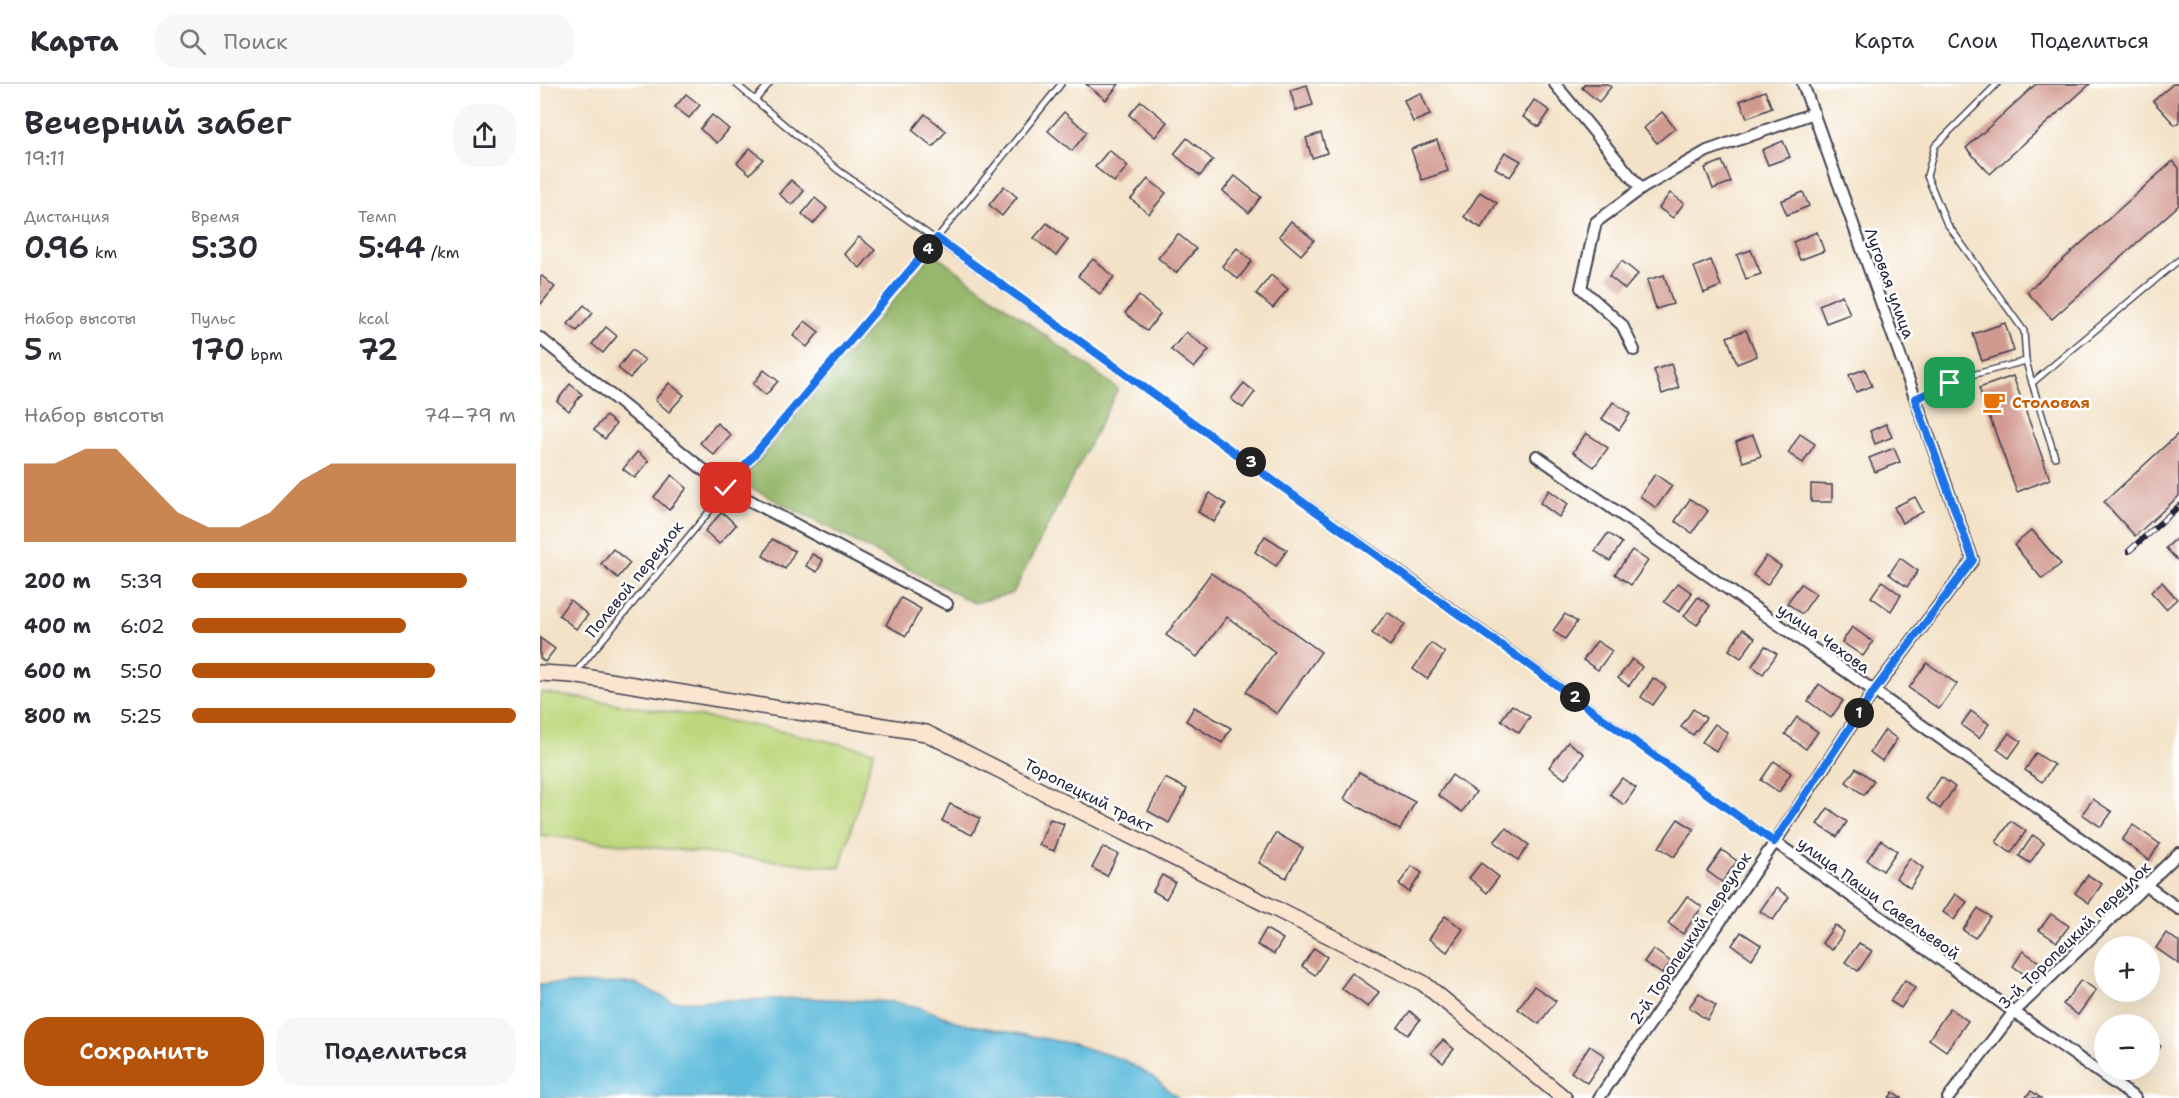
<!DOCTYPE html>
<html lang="ru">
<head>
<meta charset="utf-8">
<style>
	body { margin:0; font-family:"Shantell Sans",sans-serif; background:#f7f7f7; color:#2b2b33; height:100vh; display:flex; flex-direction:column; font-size:22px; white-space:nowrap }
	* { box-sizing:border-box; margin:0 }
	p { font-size:20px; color:#7c7c81 }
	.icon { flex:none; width:33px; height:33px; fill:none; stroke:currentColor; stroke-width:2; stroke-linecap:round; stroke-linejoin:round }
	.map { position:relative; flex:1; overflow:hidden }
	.details { display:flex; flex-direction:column; background:#fff; width:540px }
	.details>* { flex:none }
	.tools { position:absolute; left:1554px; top:852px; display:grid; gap:12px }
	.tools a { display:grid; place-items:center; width:66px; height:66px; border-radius:50%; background:#fff; box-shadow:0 6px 24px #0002; font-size:30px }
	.pin { position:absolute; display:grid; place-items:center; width:51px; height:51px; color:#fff; margin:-26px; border-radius:12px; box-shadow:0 3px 9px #0006 }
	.km { position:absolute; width:30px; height:30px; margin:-15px; border-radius:50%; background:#222; color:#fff; font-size:16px; line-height:30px; text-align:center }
	.round { display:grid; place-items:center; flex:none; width:63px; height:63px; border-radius:24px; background:#f7f7f7 }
	.headline { display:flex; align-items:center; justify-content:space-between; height:102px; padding:0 24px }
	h1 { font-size:33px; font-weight:600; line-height:45px }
	.metrics { display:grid; grid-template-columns:repeat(3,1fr); gap:9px; height:102px; padding:6px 24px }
	.metrics div { display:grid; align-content:center }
	.metrics b { font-size:30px; font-weight:600 }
	.metrics small { font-size:16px; font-weight:400 }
	.metrics p { font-size:16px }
	.chart { height:168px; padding:12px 24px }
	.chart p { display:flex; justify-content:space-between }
	.chart svg { width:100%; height:108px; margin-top:6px; fill:#b45309; opacity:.7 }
	.cta { display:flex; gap:12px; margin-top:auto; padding:12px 24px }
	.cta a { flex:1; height:69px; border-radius:24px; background:#b45309; color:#fff; font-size:24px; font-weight:600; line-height:69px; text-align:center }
	.cta a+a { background:#f7f7f7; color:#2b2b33 }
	ul { padding:0 24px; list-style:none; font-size:20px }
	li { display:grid; grid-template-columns:96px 72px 1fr; align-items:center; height:45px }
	li i { height:15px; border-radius:8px; background:#b45309 }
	header { display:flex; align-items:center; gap:36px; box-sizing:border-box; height:84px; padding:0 30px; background:#fff; border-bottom:2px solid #e1e1e2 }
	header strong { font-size:28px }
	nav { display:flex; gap:33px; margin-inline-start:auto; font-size:21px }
	.search { width:420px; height:54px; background:#f7f7f7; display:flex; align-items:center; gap:15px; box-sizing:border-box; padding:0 21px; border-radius:24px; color:#7c7c81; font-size:22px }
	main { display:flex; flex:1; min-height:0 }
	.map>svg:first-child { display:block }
</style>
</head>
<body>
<header>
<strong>Карта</strong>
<div class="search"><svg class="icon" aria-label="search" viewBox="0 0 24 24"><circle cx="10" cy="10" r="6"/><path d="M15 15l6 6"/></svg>Поиск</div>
<nav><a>Карта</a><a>Слои</a><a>Поделиться</a></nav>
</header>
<main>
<section class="details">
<div class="headline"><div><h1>Вечерний забег</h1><p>19:11</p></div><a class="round"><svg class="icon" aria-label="share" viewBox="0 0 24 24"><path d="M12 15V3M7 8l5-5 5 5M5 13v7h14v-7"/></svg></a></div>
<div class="metrics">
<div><p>Дистанция</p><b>0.96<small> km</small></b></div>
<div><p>Время</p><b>5:30</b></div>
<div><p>Темп</p><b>5:44<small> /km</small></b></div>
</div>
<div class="metrics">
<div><p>Набор высоты</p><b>5<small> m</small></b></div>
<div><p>Пульс</p><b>170<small> bpm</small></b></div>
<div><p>kcal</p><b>72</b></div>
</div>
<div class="chart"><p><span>Набор высоты</span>74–79 m</p>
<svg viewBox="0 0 160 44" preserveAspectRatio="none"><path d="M0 44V12L10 12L20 6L30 6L40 19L50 32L60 38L70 38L80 32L90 19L100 12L110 12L120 12L130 12L140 12L150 12L160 12V44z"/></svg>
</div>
<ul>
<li><b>200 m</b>5:39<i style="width:85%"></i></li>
<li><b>400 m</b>6:02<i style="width:66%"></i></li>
<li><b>600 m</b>5:50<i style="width:75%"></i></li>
<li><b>800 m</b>5:25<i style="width:100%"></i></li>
</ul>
<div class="cta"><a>Сохранить</a><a>Поделиться</a></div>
</section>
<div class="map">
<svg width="1639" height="1014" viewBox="0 0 1639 1014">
	<rect width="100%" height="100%" fill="#fff"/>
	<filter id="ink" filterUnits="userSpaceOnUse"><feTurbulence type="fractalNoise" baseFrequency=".0167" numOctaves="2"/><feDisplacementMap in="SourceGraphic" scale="12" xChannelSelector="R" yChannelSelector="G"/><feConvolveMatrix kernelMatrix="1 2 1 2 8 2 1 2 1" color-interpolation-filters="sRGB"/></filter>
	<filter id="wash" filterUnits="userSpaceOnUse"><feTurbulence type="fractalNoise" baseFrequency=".008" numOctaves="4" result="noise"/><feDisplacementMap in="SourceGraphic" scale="24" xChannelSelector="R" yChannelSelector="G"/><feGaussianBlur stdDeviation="1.35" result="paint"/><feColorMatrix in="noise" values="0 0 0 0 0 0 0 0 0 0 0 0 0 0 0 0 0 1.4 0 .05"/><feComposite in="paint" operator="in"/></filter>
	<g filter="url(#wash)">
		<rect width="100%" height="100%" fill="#f3e2c7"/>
		<!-- green -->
		<path fill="#bed77c" stroke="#707c5c" stroke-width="1.5" d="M0,608L207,640L334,667L300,784L0,751Z"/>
		<!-- forest -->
		<path fill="#96b86c" stroke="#5c6d54" stroke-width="1.5" d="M393,169L578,305L473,509L434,519L200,398Z"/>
		<!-- water -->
		<path fill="#5ebcdc" stroke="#406f8c" stroke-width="1.5" d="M95,899L132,918L268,914L353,918L379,923L421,939L533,960L584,976L613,993L638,1014H0V900Z"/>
		<g id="blocks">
			<!-- building -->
			<g fill="#d19a90">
				<path d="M546,0H579L566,16Z"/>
				<path d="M1045,0H1067L1071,3L1059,18L1042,4Z"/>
				<path d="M1496,0H1550L1450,90L1426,64Z"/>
				<path d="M1633,0H1639V38L1635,41L1613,17Z"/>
				<path d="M767,1L773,21L756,26L750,6Z"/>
				<path d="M1225,7L1232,24L1207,34L1200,17Z"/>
				<path d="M881,9L890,31L873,38L864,16Z"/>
				<path d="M146,10L160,21L149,34L135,23Z"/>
				<path d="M994,16L1010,27L999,43L983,33Z"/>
				<path d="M601,17L627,38L615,53L589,31Z"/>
				<path d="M524,28L547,48L532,67L508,47Z"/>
				<path d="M1122,28L1135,44L1117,59L1104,44Z"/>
				<path d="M385,30L406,47L393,63L372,46Z"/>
				<path d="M172,31L189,45L177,59L160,45Z"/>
				<path d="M781,49L787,69L772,74L766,54Z"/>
				<path d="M647,54L673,76L660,92L634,70Z"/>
				<path d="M897,56L908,87L882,96L871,65Z"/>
				<path d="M1243,57L1250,73L1228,81L1222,66Z"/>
				<path d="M210,64L223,75L210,90L197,79Z"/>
				<path d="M569,66L588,82L574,98L555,83Z"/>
				<path d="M965,68L981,77L970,93L955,84Z"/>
				<path d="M1182,77L1191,98L1173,105L1165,84Z"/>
				<path d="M1633,77L1639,84V121L1512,235L1487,208Z"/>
				<path d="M695,92L721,113L709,129L683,107Z"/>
				<path d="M608,95L626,109L609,130L591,115Z"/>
				<path d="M251,96L264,107L252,121L239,110Z"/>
				<path d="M464,102L477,113L462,132L449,121Z"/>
				<path d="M940,108L957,119L941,144L924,133Z"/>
				<path d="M1263,108L1269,122L1247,131L1241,117Z"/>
				<path d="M1130,109L1144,119L1133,134L1119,124Z"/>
				<path d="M275,114L287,124L273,140L262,130Z"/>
				<path d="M751,137L774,156L761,171L739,152Z"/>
				<path d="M507,139L528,156L516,172L494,154Z"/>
				<path d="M1277,148L1284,167L1260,176L1253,158Z"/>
				<path d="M638,150L656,165L636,189L618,174Z"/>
				<path d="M319,153L335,166L320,184L304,170Z"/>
				<path d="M697,164L712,177L698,195L682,182Z"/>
				<path d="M1211,166L1221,190L1206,195L1197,171Z"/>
				<path d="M553,175L574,193L560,210L538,192Z"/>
				<path d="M1171,176L1181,202L1164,209L1154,183Z"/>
				<path d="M1082,177L1098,190L1085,205L1069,192Z"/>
				<path d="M731,191L748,205L733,224L716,210Z"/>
				<path d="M1124,191L1133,220L1116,225L1107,196Z"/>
				<path d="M2,192L15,203L0,221V194Z"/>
				<path d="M1302,211L1310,230L1286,239L1279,221Z"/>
				<path d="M599,212L620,230L607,247L585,229Z"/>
				<path d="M44,221L53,229L37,247L28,240Z"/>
				<path d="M265,237L279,248L267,263L253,252Z"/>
				<path d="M1465,239L1474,267L1442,277L1433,250Z"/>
				<path d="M66,243L77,252L63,269L52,260Z"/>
				<path d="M1206,246L1217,272L1197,280L1187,253Z"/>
				<path d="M646,248L669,266L654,284L631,266Z"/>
				<path d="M92,266L105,276L90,294L78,284Z"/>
				<path d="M1131,280L1139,304L1122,310L1114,286Z"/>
				<path d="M1325,285L1332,302L1316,308L1309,291Z"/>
				<path d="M224,286L238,297L226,311L213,300Z"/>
				<path d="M1473,292L1510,395L1477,408L1439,304Z"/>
				<path d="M129,299L144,311L129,328L115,316Z"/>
				<path d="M704,299L715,308L703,324L691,315Z"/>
				<path d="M30,300L42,310L29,327L17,317Z"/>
				<path d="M1073,318L1090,330L1079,346L1062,335Z"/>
				<path d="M66,332L76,340L65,355L54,346Z"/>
				<path d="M177,339L191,351L174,371L160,359Z"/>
				<path d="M1346,340L1352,353L1335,360L1330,347Z"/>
				<path d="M1046,349L1068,364L1054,383L1033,368Z"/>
				<path d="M1639,349V412L1595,452L1564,418Z"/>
				<path d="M1260,350L1275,360L1263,379L1248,369Z"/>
				<path d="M1213,351L1221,372L1203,378L1196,358Z"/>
				<path d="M1354,364L1360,378L1335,388L1329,374Z"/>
				<path d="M97,368L109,377L95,394L83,385Z"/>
				<path d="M1115,390L1132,402L1116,424L1100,412Z"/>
				<path d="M132,391L147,404L129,426L114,413Z"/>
				<path d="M1271,400L1292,401V418H1271Z"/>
				<path d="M1009,406L1028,420L1019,433L1000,419Z"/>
				<path d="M670,409L686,420L674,438L658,428Z"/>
				<path d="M1375,413L1383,428L1362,439L1354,423Z"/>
				<path d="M1150,415L1168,427L1152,449L1135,437Z"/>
				<path d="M182,428L196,441L179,460L165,447Z"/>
				<path d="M1492,446L1521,480L1502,495L1474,461Z"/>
				<path d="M1068,449L1082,459L1070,477L1055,467Z"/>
				<path d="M725,452L747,466L736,482L715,468Z"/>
				<path d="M1639,452V478L1626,464Z"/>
				<path d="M232,455L255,467L245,485L223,472Z"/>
				<path d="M73,465L90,479L78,494L61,480Z"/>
				<path d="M1092,466L1108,477L1091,501L1075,490Z"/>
				<path d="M272,470L283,476L277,488L266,482Z"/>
				<path d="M1226,472L1241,482L1227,501L1213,491Z"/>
				<path d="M1360,474L1378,487L1367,503L1349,490Z"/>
				<path d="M671,489L781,568L737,630L706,608L735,568L687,533L657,573L626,551Z"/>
				<path d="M1342,497L1361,511L1351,527L1331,513Z"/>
				<path d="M1622,498L1637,515L1626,525L1611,508Z"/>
				<path d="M1138,499L1152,509L1139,528L1124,518Z"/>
				<path d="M1261,500L1276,510L1262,530L1247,519Z"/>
				<path d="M1158,513L1170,522L1157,541L1144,532Z"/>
				<path d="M361,514L381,525L366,552L346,541Z"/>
				<path d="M30,516L48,531L36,545L19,531Z"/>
				<path d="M847,528L865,540L850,562L832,549Z"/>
				<path d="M1025,530L1037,538L1025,555L1013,547Z"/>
				<path d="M1312,543L1333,558L1323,572L1302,558Z"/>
				<path d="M1203,545L1215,554L1201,574L1189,566Z"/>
				<path d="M0,554L15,565L5,578L0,574Z"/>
				<path d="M1057,557L1072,567L1058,586L1043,576Z"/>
				<path d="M891,559L905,569L887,595L873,585Z"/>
				<path d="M1225,562L1237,570L1223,590L1212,582Z"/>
				<path d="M1092,575L1102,583L1089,602L1078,594Z"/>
				<path d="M1387,579L1417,600L1399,625L1369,604Z"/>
				<path d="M1113,594L1126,603L1113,621L1101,613Z"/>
				<path d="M1279,600L1303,617L1291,634L1268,617Z"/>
				<path d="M972,621L990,633L979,649L961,636Z"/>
				<path d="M654,623L691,644L682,659L646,637Z"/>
				<path d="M1153,625L1166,634L1153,651L1141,643Z"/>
				<path d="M1431,627L1449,640L1439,654L1421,641Z"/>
				<path d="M1257,633L1278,648L1266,665L1245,650Z"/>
				<path d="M1175,640L1188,649L1176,667L1162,658Z"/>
				<path d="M1345,646L1357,655L1342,677L1330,668Z"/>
				<path d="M1469,649L1481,657L1469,674L1457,665Z"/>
				<path d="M1028,658L1044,670L1025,695L1009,683Z"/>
				<path d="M1496,669L1514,681L1502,698L1485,686Z"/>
				<path d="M1234,677L1251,689L1239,708L1221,696Z"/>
				<path d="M1316,684L1334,697L1324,711L1306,698Z"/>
				<path d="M819,688L875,718L860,746L804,715Z"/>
				<path d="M912,691L936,708L922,728L898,711Z"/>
				<path d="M1401,693L1415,703L1400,725L1386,715Z"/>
				<path d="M625,694L647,705L629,739L608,727Z"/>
				<path d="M1082,694L1096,704L1084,721L1070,710Z"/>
				<path d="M1553,715L1572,728L1561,743L1542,730Z"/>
				<path d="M410,720L440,734L432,751L402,737Z"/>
				<path d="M1288,724L1307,738L1297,753L1277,740Z"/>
				<path d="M510,735L524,740L514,767L499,761Z"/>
				<path d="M1138,735L1154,745L1134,773L1119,763Z"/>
				<path d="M1471,737L1486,747L1471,769L1456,758Z"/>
				<path d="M1593,741L1620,760L1609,776L1582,756Z"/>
				<path d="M966,744L989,761L978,776L954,758Z"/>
				<path d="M736,749L763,764L746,794L719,779Z"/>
				<path d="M1493,751L1504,759L1490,779L1479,772Z"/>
				<path d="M1341,756L1357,767L1343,787L1327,776Z"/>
				<path d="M563,763L578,770L567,792L552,784Z"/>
				<path d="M1182,766L1197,777L1182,798L1167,787Z"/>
				<path d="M1370,774L1383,784L1370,804L1356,794Z"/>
				<path d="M941,779L959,793L947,809L929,794Z"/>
				<path d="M872,782L882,789L869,808L859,800Z"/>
				<path d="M622,791L635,798L626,815L613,807Z"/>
				<path d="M1548,791L1562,800L1549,819L1535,809Z"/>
				<path d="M1236,804L1249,813L1233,836L1220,827Z"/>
				<path d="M1415,810L1427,818L1414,836L1403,828Z"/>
				<path d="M1147,812L1162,823L1143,850L1128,839Z"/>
				<path d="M1438,824L1450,833L1435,854L1423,846Z"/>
				<path d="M1511,830L1529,842L1517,858L1499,846Z"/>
				<path d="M905,832L923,845L907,868L889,855Z"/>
				<path d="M1295,841L1304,848L1292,866L1282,859Z"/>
				<path d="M726,845L743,855L734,870L717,861Z"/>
				<path d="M1201,848L1221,861L1212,875L1192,861Z"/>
				<path d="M1626,849L1639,858V880L1616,864Z"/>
				<path d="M1319,859L1332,867L1318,887L1305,878Z"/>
				<path d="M774,864L787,873L775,891L762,882Z"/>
				<path d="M1113,865L1131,878L1122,890L1104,878Z"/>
				<path d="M1483,867L1499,878L1488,893L1473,882Z"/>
				<path d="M812,889L839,908L828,923L801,904Z"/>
				<path d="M1365,896L1375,904L1361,924L1350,917Z"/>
				<path d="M1541,896L1556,906L1538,931L1523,920Z"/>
				<path d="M994,902L1016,917L999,940L978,925Z"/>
				<path d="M1159,909L1176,922L1167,936L1149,923Z"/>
				<path d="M1410,924L1428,937L1406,967L1389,955Z"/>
				<path d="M870,927L880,936L868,951L858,943Z"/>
				<path d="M1610,954L1621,962L1610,979Z"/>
				<path d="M903,956L914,965L903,979L891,969Z"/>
				<path d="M1050,962L1065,972L1047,999L1031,988Z"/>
				<path d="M1491,1007L1501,1014H1485Z"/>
				<path d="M1353,1008L1362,1014H1349Z"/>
			</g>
		</g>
	</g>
	<g filter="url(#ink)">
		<use href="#blocks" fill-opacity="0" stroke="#413f50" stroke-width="1.5"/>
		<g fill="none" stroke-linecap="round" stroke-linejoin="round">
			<!-- lane casing -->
			<g stroke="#413f50" stroke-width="8">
				<g id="lane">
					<path d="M196,0L298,86L878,498L1235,758"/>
					<path d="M1457,0L1395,62L1387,92L1406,138L1484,247L1486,277"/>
					<path d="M215,16L229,0"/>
					<path d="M1492,299L1515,373"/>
					<path d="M1375,315L1424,293L1486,277L1492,299L1639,176"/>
					<path d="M34,590L397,154L521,0"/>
				</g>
			</g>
			<!-- street casing -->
			<g stroke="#413f50" stroke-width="14">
				<g id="street">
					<path d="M1015,0L1101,105L1056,138L1041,204L1082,241L1094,266"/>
					<path d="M1101,105L1167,67L1274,29"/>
					<path d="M0,254L186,404L407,520"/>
					<path d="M997,372L1334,607L1639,825"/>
					<path d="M1235,758L1595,1014"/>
					<path d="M1059,1014L1235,758L1334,607L1433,476L1263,0"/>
					<path d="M1408,1014L1473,929L1639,769"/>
				</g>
			</g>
			<!-- secondary casing -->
			<g stroke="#413f50" stroke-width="18">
				<path id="secondary" d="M0,589L33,591L386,649L883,899L1024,1014"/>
			</g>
			<!-- lane -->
			<use href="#lane" stroke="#fff" stroke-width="5"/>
			<!-- street -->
			<use href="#street" stroke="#fff" stroke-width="10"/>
			<!-- secondary -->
			<use href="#secondary" stroke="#fce5d0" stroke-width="15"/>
			<!-- rail casing -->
			<g stroke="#22223b" stroke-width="6">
				<path id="rail" d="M1589,467L1639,422"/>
			</g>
			<!-- rail -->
			<use href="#rail" stroke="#fff" stroke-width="4" stroke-dasharray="11" stroke-linecap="butt"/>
		</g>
	</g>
	<g fill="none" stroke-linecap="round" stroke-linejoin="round" filter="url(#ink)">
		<!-- route casing -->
		<g stroke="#fff" stroke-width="12">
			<path id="route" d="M186,404L397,154L1234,758L1334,607L1433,476L1375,315L1410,299"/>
		</g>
		<!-- route -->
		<use href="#route" stroke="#1a73e8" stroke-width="8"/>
	</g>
	<!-- icons -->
	<defs>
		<g id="cafe-bare" transform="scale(1.8)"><path d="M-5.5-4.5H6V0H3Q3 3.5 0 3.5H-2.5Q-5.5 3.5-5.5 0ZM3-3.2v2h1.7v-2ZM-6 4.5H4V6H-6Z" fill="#e8710a" stroke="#fff" stroke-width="2.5" paint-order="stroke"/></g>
	</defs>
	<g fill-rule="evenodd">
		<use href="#cafe-bare" x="1454" y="318"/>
	</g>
	<g text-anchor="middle" stroke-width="5" stroke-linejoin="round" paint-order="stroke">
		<!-- street labels -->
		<g font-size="16" fill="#22223b" stroke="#fff">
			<text transform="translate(1350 199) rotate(70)" y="6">Луговая улица</text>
			<text transform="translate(94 495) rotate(-51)" y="6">Полевой переулок</text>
			<text transform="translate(1284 554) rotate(35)" y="6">улица Чехова</text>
			<text transform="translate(549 711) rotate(27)" y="6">Торопецкий тракт</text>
			<text transform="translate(1339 814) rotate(36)" y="6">улица Паши Савельевой</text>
			<text transform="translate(1534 851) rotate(-44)" y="6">3-й Торопецкий переулок</text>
			<text transform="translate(1150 854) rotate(-56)" y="6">2-й Торопецкий переулок</text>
		</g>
		<!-- food labels -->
		<g font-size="16" font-weight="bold" fill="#c56008" stroke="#fff" text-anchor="start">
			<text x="1472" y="324">Столовая</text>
		</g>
	</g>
</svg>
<div class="tools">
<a>+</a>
<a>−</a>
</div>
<div class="pin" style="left:1410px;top:299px;background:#1e9e55"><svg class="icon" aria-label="arrive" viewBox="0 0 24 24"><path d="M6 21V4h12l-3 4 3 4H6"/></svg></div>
<div class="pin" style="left:186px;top:404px;background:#d93025"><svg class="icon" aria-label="check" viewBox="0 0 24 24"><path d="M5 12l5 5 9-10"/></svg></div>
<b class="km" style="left:1319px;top:629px">1</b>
<b class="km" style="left:1035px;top:613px">2</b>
<b class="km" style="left:711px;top:378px">3</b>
<b class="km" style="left:388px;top:165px">4</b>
</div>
</main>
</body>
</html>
